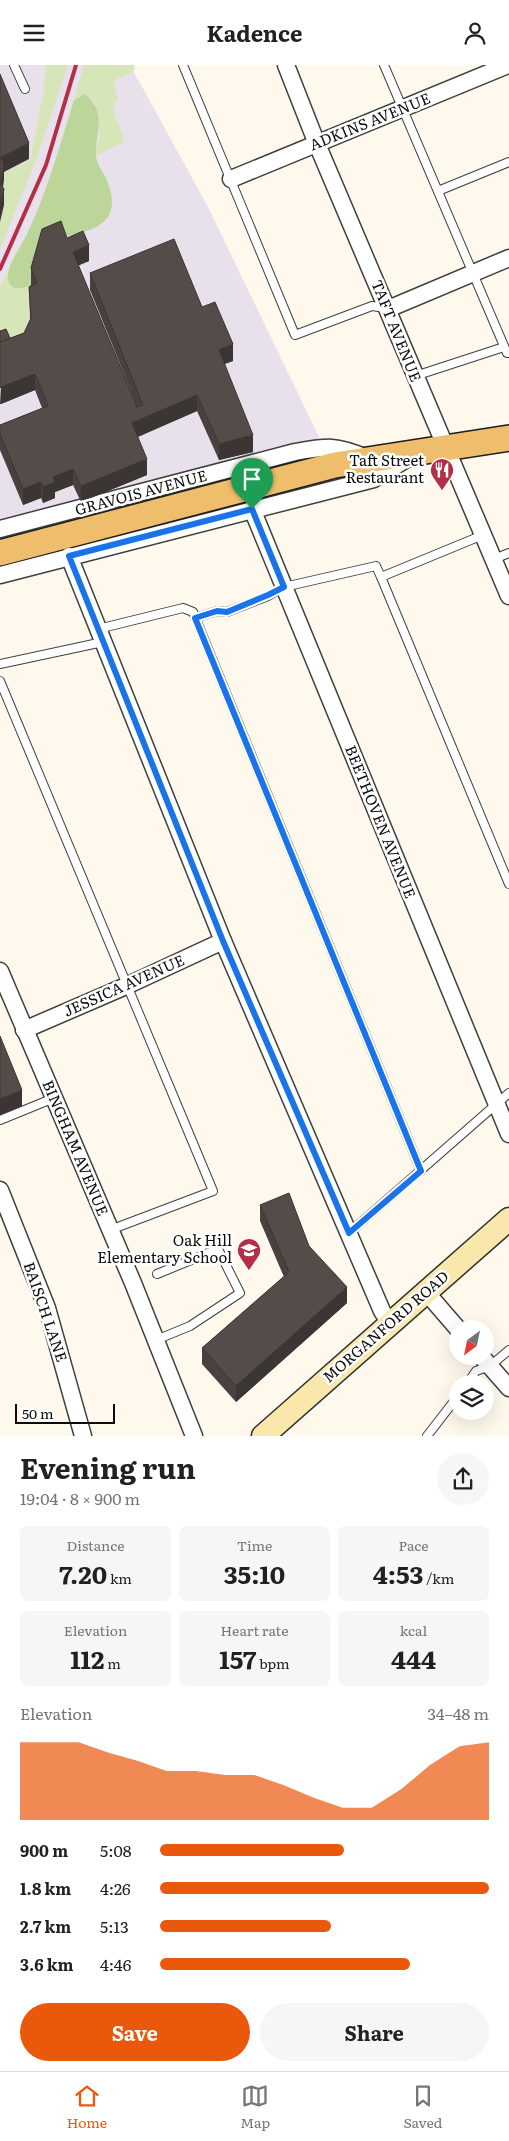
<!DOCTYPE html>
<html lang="en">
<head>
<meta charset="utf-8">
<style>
	body { margin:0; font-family:Literata,serif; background:#f6f6f6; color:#202124; height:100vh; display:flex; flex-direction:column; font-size:19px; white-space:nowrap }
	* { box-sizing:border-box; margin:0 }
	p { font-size:16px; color:#757577 }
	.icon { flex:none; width:28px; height:28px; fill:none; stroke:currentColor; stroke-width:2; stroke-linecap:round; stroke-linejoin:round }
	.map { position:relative; height:1371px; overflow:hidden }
	.details { display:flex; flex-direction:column; background:#fff; flex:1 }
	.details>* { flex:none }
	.needle { width:32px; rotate:213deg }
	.tools { position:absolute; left:449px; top:1255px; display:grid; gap:10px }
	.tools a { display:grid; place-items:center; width:45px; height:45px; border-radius:50%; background:#fff; box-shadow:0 5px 20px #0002; font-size:25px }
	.scale { position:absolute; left:15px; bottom:12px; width:100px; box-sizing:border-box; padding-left:5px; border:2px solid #0c0c0c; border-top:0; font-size:14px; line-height:18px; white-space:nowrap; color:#0c0c0c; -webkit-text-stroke:4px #fff; paint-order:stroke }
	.pin { position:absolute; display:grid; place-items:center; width:42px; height:42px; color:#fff; margin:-51px -21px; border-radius:50% 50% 50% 0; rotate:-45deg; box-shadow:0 0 5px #0007 }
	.pin .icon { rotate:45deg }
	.round { display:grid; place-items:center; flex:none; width:52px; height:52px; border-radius:26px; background:#f6f6f6 }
	.summary { display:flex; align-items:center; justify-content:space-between; height:85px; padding:0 20px }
	h1 { font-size:28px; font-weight:700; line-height:38px }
	.figures { display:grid; grid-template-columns:repeat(3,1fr); gap:8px; height:85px; padding:5px 20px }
	.figures div { display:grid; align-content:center; border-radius:8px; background:#f6f6f6; text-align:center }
	.figures b { font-size:25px; font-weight:700 }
	.figures small { font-size:14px; font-weight:400 }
	.figures p { font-size:14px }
	.chart { height:140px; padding:10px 20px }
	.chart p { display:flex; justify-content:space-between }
	.chart svg { width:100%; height:90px; margin-top:5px; fill:#ea580c; opacity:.7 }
	.cta { display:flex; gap:10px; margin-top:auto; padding:10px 20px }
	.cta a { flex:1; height:58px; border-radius:30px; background:#ea580c; color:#fff; font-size:20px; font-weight:700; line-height:58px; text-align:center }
	.cta a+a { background:#f6f6f6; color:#202124 }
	ul { padding:0 20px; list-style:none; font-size:16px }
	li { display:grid; grid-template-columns:80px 60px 1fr; align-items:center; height:38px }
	li i { height:12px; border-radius:6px; background:#ea580c }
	header { display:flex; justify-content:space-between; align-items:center; height:65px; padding:0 20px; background:#fff; font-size:22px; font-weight:700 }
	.dock { display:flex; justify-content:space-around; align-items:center; height:70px; border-top:1px solid #e0e0e0; background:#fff; font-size:14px; color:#757577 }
	.dock a { display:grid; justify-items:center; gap:2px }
	.dock .selected { color:#ea580c }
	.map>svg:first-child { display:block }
</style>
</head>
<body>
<header><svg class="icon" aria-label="menu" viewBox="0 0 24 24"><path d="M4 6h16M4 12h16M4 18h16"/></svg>Kadence<svg class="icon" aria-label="person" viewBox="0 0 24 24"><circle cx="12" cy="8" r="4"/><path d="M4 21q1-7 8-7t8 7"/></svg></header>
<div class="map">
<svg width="509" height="1371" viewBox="0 0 509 1371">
	<rect width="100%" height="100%" fill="#fef8ed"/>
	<!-- industrial -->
	<path fill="#e8e1eb" d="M0,0H130L208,142L320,374L0,458Z"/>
	<!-- green -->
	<g fill="#d6e6b9">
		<path d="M46,0H68L37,93L0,184V159L4,140C0,131 6,120 2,109L30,95L44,24Z"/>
		<path d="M84,0H134L135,4L129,9L116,14L114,20L118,34C107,46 122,60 124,77L95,91L100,66L95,38L85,29L74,35Z"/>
		<path d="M9,204C8,215 8,219 18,224L31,220L36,233L28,238L30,269L0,293V221Z"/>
	</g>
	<!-- forest -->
	<path fill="#bcd599" d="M85,29C108,49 95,65 96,90C96,99 105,109 108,118C123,159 93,166 61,172L31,220C23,224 9,227 8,213C7,199 20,184 26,171C47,128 60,80 74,35Z"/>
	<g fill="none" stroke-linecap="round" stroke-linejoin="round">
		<!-- lane casing -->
		<g stroke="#3f3f3f" stroke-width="10">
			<g id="lane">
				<path d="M14,0L25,24"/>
				<path d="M183,0L295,270L372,241L386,243"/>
				<path d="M384,0L507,288H509"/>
				<path d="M438,126L509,97"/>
				<path d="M415,311L504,282"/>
				<path d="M483,470L381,512L509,819"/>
				<path d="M494,494L509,488"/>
				<path d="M195,553L217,546L227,547L268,531L284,522L376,501L381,512"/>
				<path d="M98,564L183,543L193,547L421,1106"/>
				<path d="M0,599L103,577"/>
				<path d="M0,616L213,1126L110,1165"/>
				<path d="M0,1055L54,1033"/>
				<path d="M349,1168L509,1028"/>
				<path d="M156,1275L190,1261L240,1228L218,1184L157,1209"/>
				<path d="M467,1319L476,1306L490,1301L509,1285"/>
				<path d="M427,1371L458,1331"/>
			</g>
		</g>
		<!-- street casing -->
		<g stroke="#3f3f3f" stroke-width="19">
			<g id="street">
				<path d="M286,0L317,79L509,531"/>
				<path d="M231,114L508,0"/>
				<path d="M388,244L509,193"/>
				<path d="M252,444L509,1069"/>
				<path d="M0,464L295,387C328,381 336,380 367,393"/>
				<path d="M69,491L223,876L382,1246L390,1259"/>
				<path d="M0,510L374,414L410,392"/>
				<path d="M0,906L133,1218L194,1371"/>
				<path d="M24,965L126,921L223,876"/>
				<path d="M0,1125L47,1243L83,1371"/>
				<path d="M426,1227L458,1264"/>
				<path d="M481,1291L509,1323"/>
			</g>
		</g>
		<!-- secondary casing -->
		<g stroke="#2e2e2e" stroke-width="25">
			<path id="secondary" d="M263,1371L509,1154"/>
		</g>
		<!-- primary casing -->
		<g stroke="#1d1d1d" stroke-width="28">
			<path id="primary" d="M0,488L335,400L509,373"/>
		</g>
		<!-- lane -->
		<use href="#lane" stroke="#fff" stroke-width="8"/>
		<!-- street -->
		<use href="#street" stroke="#fff" stroke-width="16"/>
		<!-- secondary -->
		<use href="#secondary" stroke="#f9e7ac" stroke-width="22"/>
		<!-- primary -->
		<use href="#primary" stroke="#efbe6c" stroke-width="25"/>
		<!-- rail -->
		<path stroke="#b32e46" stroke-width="4" d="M0,204L46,100L76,0"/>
	</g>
	<!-- wall -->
	<g fill="#48413f">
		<path d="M67,173L89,196L78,200L135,336L90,225V208L202,242L233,296L224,299L253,387L219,395L197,346L138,372L147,410L81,437L73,420L55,427V433L43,438L41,433L23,440L0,385V360L42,343L35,325L1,339L10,273L24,268L30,255L29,222L31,220V203Z"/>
		<path d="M260,1140L309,1181L347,1238L236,1337L202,1299V1283L284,1212L260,1156Z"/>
	</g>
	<!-- shaded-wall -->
	<g fill="#3b3533">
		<path d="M29,78V94L4,107V115L1,136V92Z"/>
		<path d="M4,124V140L0,157V141Z"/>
		<path d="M89,180V196L73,203V187Z"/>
		<path d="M233,279V296L219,301V285Z"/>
		<path d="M35,309V325L1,339H0L1,322Z"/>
		<path d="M197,330V346L132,374V358Z"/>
		<path d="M253,370V387L219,395V379Z"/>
		<path d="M147,394V410L81,437V421Z"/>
		<path d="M73,404V420L55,427V433L43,438V422L53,412Z"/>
		<path d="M41,417V433L23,440V424Z"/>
		<path d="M22,1025V1041L0,1050V1034Z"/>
		<path d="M347,1222V1238L236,1337V1321Z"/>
	</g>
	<!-- building -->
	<g fill="#544c49" stroke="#3b3533">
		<path d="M0,9L29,78L1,92L4,99L1,119L4,124L0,141Z"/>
		<path d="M61,156L67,173L83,166L89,180L73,187L137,342L143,340L90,208L174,174L202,242L215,237L233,279L219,285L253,370L219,379L197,330L132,358L147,394L81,421L73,404L53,412L55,417L43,422L41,417L23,424L0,369V360L48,341L35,309L1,322L0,323V277L24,268L31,253L29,222L37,218L31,203L42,164Z"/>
		<path d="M6,264L10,273L0,277V266Z"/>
		<path d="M0,971L22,1025L0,1034Z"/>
		<path d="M289,1128L309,1181L347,1222L236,1321L202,1283L289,1207L260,1140Z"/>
	</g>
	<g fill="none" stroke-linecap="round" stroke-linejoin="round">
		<!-- route casing -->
		<g stroke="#fff" stroke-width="10">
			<path id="route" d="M252,444L284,522L268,530L227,547L217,546L195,553L421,1106L349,1168L223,876L69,491Z"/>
		</g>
		<!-- route -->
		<use href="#route" stroke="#1a73e8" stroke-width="6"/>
	</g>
	<!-- icons -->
	<defs>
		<g id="restaurant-pin" transform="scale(1.25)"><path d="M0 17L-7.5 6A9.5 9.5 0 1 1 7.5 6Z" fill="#b32e46" stroke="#fff"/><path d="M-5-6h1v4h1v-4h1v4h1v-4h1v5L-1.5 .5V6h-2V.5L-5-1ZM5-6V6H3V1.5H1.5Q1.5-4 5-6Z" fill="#fff"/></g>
		<g id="school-pin" transform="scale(1.25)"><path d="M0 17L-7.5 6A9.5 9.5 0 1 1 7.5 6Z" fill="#b32e46" stroke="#fff"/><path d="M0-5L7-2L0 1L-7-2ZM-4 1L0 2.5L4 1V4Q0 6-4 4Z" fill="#fff"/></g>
	</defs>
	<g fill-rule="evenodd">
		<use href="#restaurant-pin" x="442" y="405"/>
		<use href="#school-pin" x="249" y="1185"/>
	</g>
	<g text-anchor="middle" stroke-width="5" stroke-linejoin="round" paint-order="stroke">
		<!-- street labels -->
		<g font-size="15" fill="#0c0c0c" stroke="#fff">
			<text transform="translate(370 57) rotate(-22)" y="5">ADKINS AVENUE</text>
			<text transform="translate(396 266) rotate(68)" y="5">TAFT AVENUE</text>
			<text transform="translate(141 428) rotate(-15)" y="5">GRAVOIS AVENUE</text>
			<text transform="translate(380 757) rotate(68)" y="5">BEETHOVEN AVENUE</text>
			<text transform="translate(124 921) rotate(-24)" y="5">JESSICA AVENUE</text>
			<text transform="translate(75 1083) rotate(67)" y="5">BINGHAM AVENUE</text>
			<text transform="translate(45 1247) rotate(71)" y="5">BAISCH LANE</text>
			<text transform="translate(386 1262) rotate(-41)" y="5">MORGANFORD ROAD</text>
		</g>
		<!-- poi labels -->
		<g font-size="15" fill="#0c0c0c" stroke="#fff" text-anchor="end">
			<text x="424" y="401">Taft Street<tspan x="424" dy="17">Restaurant</tspan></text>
			<text x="232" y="1181">Oak Hill<tspan x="232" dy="17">Elementary School</tspan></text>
		</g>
	</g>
</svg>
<div class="tools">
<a><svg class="needle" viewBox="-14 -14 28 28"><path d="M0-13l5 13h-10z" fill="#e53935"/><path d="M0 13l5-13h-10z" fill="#757577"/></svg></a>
<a><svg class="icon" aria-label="layers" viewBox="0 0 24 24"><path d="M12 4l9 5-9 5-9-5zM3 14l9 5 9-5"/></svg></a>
</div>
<div class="scale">50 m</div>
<div class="pin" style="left:252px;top:444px;background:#1e9e55"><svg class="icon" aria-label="arrive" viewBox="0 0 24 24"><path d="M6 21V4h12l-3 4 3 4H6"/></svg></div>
</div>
<section class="details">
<div class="summary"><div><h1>Evening run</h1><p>19:04 · 8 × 900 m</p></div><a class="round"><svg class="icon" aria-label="share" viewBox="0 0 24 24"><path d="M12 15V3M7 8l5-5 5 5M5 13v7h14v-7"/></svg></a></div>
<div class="figures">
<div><p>Distance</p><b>7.20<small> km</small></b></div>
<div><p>Time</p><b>35:10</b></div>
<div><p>Pace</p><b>4:53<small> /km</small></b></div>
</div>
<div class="figures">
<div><p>Elevation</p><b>112<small> m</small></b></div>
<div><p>Heart rate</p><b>157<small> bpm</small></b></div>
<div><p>kcal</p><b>444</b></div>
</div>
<div class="chart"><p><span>Elevation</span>34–48 m</p>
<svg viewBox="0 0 160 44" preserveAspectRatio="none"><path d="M0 44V6L10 6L20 6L30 11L40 15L50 20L60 20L70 22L80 22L90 27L100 33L110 38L120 38L130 29L140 17L150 8L160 6V44z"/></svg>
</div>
<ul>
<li><b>900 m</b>5:08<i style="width:56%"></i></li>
<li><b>1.8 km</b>4:26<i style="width:100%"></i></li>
<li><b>2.7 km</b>5:13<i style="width:52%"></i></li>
<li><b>3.6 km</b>4:46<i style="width:76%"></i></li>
</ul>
<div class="cta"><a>Save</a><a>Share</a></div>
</section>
<nav class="dock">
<a class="selected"><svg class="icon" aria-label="home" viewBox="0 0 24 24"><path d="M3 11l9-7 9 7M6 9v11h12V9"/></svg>Home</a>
<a><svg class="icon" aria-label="map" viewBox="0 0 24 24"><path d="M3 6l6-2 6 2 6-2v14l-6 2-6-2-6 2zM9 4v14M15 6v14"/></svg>Map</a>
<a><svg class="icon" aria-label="saved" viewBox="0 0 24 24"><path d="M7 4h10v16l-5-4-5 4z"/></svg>Saved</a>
</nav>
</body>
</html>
